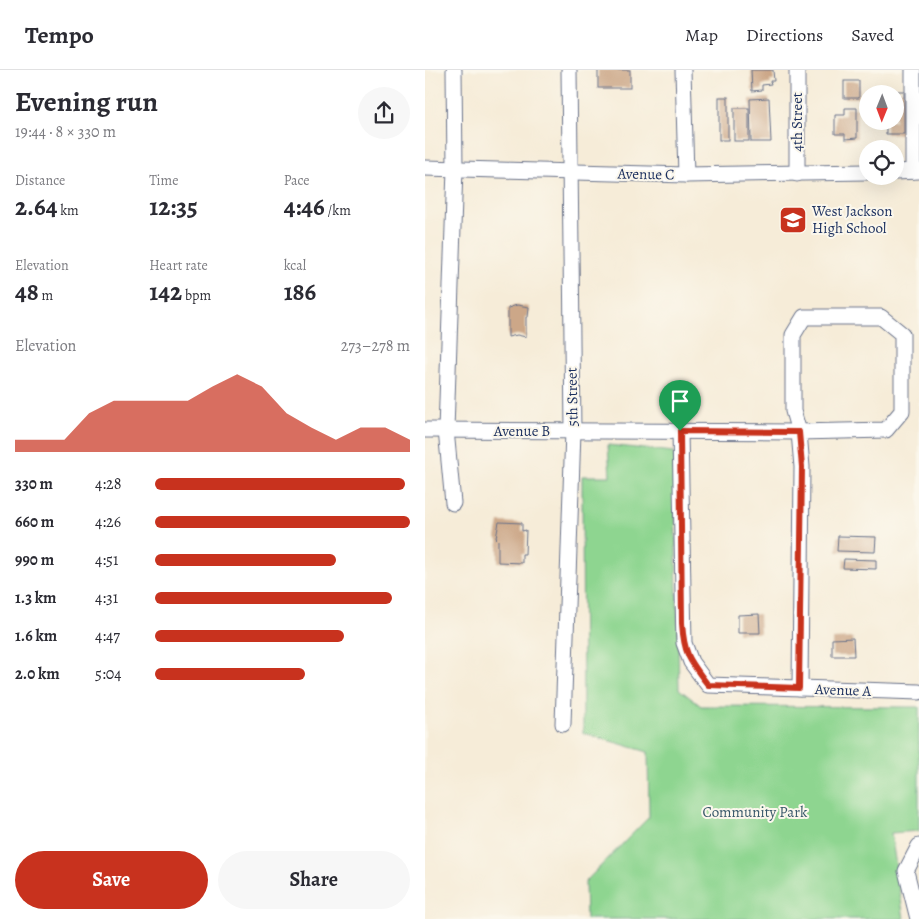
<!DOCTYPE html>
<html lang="en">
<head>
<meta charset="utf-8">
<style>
	body { margin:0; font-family:Alegreya,serif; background:#f7f7f7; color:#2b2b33; height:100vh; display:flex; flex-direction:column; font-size:19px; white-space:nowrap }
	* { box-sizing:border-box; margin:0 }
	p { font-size:16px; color:#7c7c81 }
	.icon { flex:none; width:28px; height:28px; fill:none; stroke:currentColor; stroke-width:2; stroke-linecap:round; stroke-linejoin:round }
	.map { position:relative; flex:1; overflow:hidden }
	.side { display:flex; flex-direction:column; background:#fff; width:425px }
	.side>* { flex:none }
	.needle { width:32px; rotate:181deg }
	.buttons { position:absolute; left:434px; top:15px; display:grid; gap:10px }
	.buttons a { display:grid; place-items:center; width:45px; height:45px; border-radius:50%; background:#fff; box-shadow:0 5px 20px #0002; font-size:25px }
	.pin { position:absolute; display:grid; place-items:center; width:42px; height:42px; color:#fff; margin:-51px -21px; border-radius:50% 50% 50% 0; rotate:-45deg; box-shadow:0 0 5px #0007 }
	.pin .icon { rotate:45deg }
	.round { display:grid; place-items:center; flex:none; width:52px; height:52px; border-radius:26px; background:#f7f7f7 }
	.headline { display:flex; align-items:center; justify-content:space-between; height:85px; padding:0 15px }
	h1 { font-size:28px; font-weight:700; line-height:38px }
	.stats { display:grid; grid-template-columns:repeat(3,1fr); gap:8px; height:85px; padding:5px 15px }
	.stats div { display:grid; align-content:center }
	.stats b { font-size:25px; font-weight:700 }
	.stats small { font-size:14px; font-weight:400 }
	.stats p { font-size:14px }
	.chart { height:140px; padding:10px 15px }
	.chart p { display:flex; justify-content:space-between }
	.chart svg { width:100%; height:90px; margin-top:5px; fill:#c8321e; opacity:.7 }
	.action { display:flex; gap:10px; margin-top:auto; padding:10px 15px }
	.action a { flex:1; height:58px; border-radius:30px; background:#c8321e; color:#fff; font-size:20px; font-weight:700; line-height:58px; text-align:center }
	.action a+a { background:#f7f7f7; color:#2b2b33 }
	ul { padding:0 15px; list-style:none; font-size:16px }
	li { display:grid; grid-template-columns:80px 60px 1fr; align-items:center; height:38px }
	li i { height:12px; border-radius:6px; background:#c8321e }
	header { display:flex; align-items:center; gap:30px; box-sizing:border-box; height:70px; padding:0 25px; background:#fff; border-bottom:1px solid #e1e1e2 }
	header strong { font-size:24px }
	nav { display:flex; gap:28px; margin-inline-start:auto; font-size:18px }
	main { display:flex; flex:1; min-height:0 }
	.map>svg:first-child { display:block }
</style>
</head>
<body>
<header>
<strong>Tempo</strong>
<nav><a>Map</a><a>Directions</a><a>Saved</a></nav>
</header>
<main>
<section class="side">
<div class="headline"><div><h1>Evening run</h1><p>19:44 · 8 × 330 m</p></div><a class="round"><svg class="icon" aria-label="share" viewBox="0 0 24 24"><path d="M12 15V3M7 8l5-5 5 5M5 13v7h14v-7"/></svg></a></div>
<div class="stats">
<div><p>Distance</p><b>2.64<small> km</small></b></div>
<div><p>Time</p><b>12:35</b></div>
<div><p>Pace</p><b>4:46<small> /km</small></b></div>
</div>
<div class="stats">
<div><p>Elevation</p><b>48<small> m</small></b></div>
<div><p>Heart rate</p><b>142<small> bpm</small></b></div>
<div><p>kcal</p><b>186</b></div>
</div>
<div class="chart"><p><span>Elevation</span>273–278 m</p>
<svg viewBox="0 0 160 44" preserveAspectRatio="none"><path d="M0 44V38L10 38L20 38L30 25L40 19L50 19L60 19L70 19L80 12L90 6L100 12L110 25L120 32L130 38L140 32L150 32L160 38V44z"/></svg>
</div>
<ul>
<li><b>330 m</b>4:28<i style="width:98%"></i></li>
<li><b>660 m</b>4:26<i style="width:100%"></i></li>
<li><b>990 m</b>4:51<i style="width:71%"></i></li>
<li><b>1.3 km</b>4:31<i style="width:93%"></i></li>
<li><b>1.6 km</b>4:47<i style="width:74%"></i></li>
<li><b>2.0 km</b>5:04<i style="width:59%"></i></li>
</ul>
<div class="action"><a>Save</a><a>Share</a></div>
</section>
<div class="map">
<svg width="494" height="849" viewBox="0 0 494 849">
	<rect width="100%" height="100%" fill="#fbf7ec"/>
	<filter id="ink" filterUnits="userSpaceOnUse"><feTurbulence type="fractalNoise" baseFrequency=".02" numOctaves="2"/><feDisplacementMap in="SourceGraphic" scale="10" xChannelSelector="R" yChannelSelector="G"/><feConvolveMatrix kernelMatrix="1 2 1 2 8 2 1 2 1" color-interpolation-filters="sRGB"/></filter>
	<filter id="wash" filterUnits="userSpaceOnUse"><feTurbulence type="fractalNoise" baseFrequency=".0096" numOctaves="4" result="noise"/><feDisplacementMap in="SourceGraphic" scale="20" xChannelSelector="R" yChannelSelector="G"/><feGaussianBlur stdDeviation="1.12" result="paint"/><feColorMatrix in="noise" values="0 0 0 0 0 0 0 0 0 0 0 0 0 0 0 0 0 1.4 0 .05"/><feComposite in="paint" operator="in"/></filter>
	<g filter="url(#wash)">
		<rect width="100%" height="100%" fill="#f6ecd8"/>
		<!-- green -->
		<path fill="#8ed590" stroke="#548277" d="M183,375L249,382L254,619L276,636L494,637V761L466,763L479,849H161L160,812L224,747L223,682L158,663L157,406H185Z"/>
		<g id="blocks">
			<!-- building -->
			<g fill="#cca788">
				<rect x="173" y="0" width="32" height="18"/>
				<path d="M326,0H348L349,11H345L346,14L337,15V20L327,21Z"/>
				<rect x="419" y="11" width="15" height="17"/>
				<path d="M461,21H479V64H461V51H470V24H461Z"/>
				<rect x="294" y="27" width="9" height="43"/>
				<path d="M344,28L346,72H326L325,29Z"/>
				<rect x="309" y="38" width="15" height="33"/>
				<path d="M420,38H432V68L420,69V64H410V45H420Z"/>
				<path d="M92,235L104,237L103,247H101V267L92,265L83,267V238Z"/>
				<path d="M74,452L97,453V461L101,460L100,484H97V493L73,492V470L71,468Z"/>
				<path d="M413,466L451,467L450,482L412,481Z"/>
				<path d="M419,489L451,490V499L418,498Z"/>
				<path d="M334,544L335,563H313V545Z"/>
				<path d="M428,568L429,586H407V569Z"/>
			</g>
		</g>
	</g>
	<g filter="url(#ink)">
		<use href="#blocks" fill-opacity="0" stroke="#687189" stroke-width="1"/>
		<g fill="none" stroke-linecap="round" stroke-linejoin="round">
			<!-- minor casing -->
			<g stroke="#687189" stroke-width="17">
				<g id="minor">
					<path d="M258,0L261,105"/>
					<path d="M372,0V104"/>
					<path d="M488,0V101"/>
					<path d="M0,98L261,105L442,102"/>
					<path d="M470,102L494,101"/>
					<path d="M0,360L374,362L461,360L477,341V264L456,247H379L368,265V341L374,362L377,397L375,618"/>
					<path d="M255,361L259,573L266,592L283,615L494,622"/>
					<path d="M28,433L21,360L30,99L29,0"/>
					<path d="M138,654L148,361L144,0"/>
					<path d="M493,849L481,801L494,776"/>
				</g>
			</g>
			<!-- minor -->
			<use href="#minor" stroke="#fff" stroke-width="15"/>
		</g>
	</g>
	<g fill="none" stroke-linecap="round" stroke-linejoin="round" filter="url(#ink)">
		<!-- route casing -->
		<g stroke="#fff" stroke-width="10">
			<path id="route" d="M255,361L374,362L377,397L374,618L283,615C264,590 259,584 257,553Z"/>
		</g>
		<!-- route -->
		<use href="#route" stroke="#c8321e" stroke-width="6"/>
	</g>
	<!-- icons -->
	<defs>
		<g id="school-square" transform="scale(1.4375)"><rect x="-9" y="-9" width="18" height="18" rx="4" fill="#c8321e" stroke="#fbf7ec"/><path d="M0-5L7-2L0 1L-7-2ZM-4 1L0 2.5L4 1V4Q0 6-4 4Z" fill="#fff"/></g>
	</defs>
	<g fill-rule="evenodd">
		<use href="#school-square" x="368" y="150"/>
	</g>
	<g text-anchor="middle" stroke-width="4" stroke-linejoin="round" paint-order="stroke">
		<!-- street labels -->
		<g font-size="15" fill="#1b2f5e" stroke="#fbf7ec">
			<text transform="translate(372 52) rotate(-90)" y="5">4th Street</text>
			<text transform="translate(221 104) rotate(1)" y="5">Avenue C</text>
			<text transform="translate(147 327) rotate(-91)" y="5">5th Street</text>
			<text x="97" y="366">Avenue B</text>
			<text transform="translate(418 620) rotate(2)" y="5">Avenue A</text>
		</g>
		<!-- poi labels -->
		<g font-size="15" fill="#1b2f5e" stroke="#fbf7ec" text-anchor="start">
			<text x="387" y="146">West Jackson<tspan x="387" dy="17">High School</tspan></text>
		</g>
		<!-- park labels -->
		<g font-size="15" fill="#38586a" stroke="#fbf7ec">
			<text x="330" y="747">Community Park</text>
		</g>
	</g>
</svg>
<div class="buttons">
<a><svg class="needle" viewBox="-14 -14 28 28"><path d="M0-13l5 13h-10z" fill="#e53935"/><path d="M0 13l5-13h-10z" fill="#7c7c81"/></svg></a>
<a><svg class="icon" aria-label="locate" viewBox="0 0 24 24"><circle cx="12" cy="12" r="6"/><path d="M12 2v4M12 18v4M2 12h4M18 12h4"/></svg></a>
</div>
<div class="pin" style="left:255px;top:361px;background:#1e9e55"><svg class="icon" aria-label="arrive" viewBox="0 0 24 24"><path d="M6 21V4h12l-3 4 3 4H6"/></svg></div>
</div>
</main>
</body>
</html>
